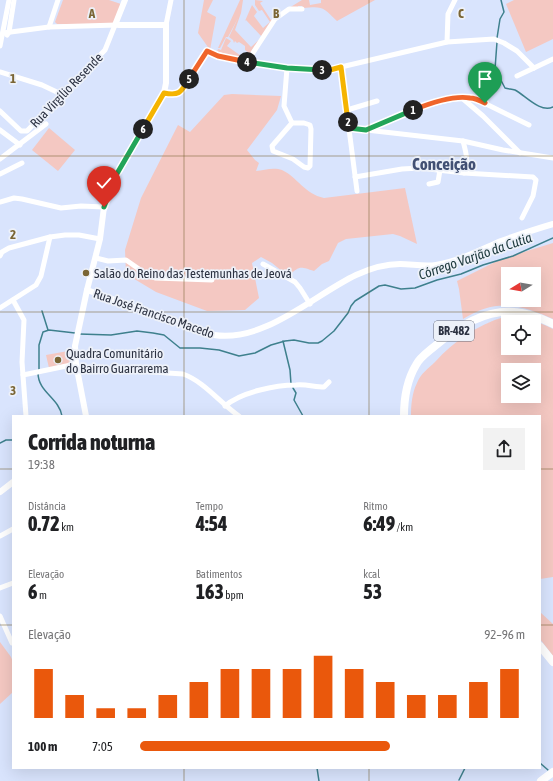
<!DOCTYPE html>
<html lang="pt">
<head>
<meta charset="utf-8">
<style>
	body { margin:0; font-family:"Asap Condensed",sans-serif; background:#f2f2f2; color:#202124; height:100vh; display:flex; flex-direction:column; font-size:15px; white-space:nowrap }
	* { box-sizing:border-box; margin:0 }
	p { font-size:13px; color:#757577 }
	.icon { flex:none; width:22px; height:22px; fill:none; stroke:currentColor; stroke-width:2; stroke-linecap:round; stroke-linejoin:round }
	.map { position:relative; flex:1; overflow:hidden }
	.drawer { position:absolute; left:12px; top:415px; width:529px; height:354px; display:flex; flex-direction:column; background:#fff; border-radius:0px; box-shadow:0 4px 16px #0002 }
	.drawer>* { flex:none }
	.needle { width:26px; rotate:259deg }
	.controls { position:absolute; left:501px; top:267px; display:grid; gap:8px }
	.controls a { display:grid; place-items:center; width:40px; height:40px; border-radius:0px; background:#fff; box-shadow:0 4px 16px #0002; font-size:20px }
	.pin { position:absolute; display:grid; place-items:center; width:34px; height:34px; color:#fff; margin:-41px -17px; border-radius:50% 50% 50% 0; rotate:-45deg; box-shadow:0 0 4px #0007 }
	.pin .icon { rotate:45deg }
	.km { position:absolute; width:20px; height:20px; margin:-10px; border-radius:50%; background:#222; color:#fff; font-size:11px; line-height:20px; text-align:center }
	.round { display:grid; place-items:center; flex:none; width:42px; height:42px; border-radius:0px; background:#f2f2f2 }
	.overview { display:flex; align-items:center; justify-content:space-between; height:68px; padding:0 16px }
	h1 { font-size:22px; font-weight:800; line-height:30px }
	.figures { display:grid; grid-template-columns:repeat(3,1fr); gap:6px; height:68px; padding:4px 16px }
	.figures div { display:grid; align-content:center }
	.figures b { font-size:20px; font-weight:800 }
	.figures small { font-size:11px; font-weight:400 }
	.figures p { font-size:11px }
	.chart { height:112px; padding:8px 16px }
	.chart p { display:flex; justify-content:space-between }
	.chart svg { width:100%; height:72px; margin-top:4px; stroke:#ea580c; stroke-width:6 }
	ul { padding:0 16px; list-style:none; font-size:13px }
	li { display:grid; grid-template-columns:64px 48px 1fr; align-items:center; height:30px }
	li i { height:10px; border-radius:5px; background:#ea580c }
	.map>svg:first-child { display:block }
</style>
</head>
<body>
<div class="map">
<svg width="553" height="781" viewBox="0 0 553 781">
	<rect width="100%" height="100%" fill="#d9e4fd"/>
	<!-- green -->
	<g fill="#f4c8c2" fill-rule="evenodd">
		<path d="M63,0H109L121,4L113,24H57L55,22Z"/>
		<path d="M204,0H213L207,12L216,17L210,50L198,33Z"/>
		<path d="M240,0H243L241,13L235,30L251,47L262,37L246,20L245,21L252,5L257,12L254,16L263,28L270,22L262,10L259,11L255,5V0L263,1L260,3L271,20L282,13L262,37L245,60L216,54L218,49L221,50L226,38L231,41L227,46L244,58L249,53L245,50V46L239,42L237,43L235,41L234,43L233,40L229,37L238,18L228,37H226L220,48H218Z"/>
		<path d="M302,0H309L310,5L321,3V0H375L337,21C323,7 323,6 303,8L302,6H298V8H289Z"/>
		<path d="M514,0H553V39L526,52L506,4Z"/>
		<path d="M232,94L281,96L277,110L247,150L255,160L259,163L256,171C264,170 274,167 282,170C297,177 305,194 324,198L405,188L417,244L400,236L393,234L346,239L338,243L329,261L322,264L314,271C299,266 300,266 288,276L272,263L261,257L252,263L259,298L245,310L207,311L156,292L126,274L125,250L141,198L178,125L190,132L224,95Z"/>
		<path d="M49,128L75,150L58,171L32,150Z"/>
		<path d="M553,243V319C519,304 496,298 463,319L459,289L457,281L501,259ZM508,274H534V300H508Z"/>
		<path d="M504,317C522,317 537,321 553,329V577L540,579V416H411C411,405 412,393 417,383C421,373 428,369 435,362C454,341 477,325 504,317ZM508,322H534V348H508ZM508,370H534V396H508Z"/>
		<path d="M68,351L71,364L49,368L46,355Z"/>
		<path d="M540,612L553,624V656L540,639Z"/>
		<path d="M0,642L11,657L13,662V692L0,704Z"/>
	</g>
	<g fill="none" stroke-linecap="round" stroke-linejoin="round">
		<!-- stream -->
		<g stroke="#3e808d" stroke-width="1.5">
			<path d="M497,38L500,19L504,12L501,0"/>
			<path d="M497,42L495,69L505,88C508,89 511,89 515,90C526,96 540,113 553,107"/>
			<path d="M42,311L48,330"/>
			<path d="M79,334L111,335L137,331L153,333L164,335L180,348H200L219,350L239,356L255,353L271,345L285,341L294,340L309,343H318L322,341L334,331L348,313L351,306L355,301L379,286L385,285L401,289L415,288L437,280L461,274L483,265L513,256L553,238"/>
			<path d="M283,341L290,370L291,384"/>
			<path d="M39,370V345L43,332L49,330L75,333"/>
			<path d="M38,373C38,392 59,398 62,416"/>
			<path d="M293,388L296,393L294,400L303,416"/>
			<path d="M0,443L6,440H13"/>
			<path d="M540,763L548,770"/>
			<path d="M317,768L319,781"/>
			<path d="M459,780L465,768"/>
		</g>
		<!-- minor -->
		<g stroke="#fff" stroke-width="5">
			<path d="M166,25L171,0"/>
			<path d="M49,27L58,0"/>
			<path d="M3,33L49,27L117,25"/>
			<path d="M7,35L9,32L14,0"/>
			<path d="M447,42L448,14L455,0"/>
			<path d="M0,46L9,0"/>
			<path d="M247,62L275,19L289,9H302"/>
			<path d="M341,67L357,191"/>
			<path d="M287,68L284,106L292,123"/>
			<path d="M0,72L42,85L61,94"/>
			<path d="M517,76L553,59"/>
			<path d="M164,93C166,93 171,95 173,95C184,94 201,60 207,51L233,59L287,68L330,70L341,67L447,42L494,39L504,43L517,51L534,68"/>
			<path d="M462,98L470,97L476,99L529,125"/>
			<path d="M347,110L377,101"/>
			<path d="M0,111L21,131H27L105,50L115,25"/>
			<path d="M292,123H304L310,125L311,129L310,166L308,168L304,167L293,159L273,151L272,146Z"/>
			<path d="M349,128L463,141L503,150L553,158"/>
			<path d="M0,130L20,145"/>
			<path d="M367,130C397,115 428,102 462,98L483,116L520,153"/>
			<path d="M463,141C466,152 469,162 464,173"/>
			<path d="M0,159L46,124"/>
			<path d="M0,174L22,163"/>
			<path d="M355,177L402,169L420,168L464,173L533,177L536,180L533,196L522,218"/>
			<path d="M429,184L438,182L440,170"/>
			<path d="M0,202L14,198L22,199L61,208L81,206L104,207"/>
			<path d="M0,256L2,252L9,248L50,237L65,235H79L100,239"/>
			<path d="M96,258L108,261L126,260L149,276L155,278L212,280"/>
			<path d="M263,264L295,282L300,288L310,304"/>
			<path d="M13,300L24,320L22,362L26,416"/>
			<path d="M0,308L36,285L41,276L50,237"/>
			<path d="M77,367L183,374C205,382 220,403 239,416"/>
			<path d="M23,375L76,364"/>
			<path d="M225,406C241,392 276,385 296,385C306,384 315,387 324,387L329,382"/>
			<path d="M0,536L13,529"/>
			<path d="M0,588L13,583"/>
			<path d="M0,616L12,643"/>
		</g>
		<!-- tertiary -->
		<g stroke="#fff" stroke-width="6">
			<path d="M115,25L125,0"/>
			<path d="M87,290L214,335C264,343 314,295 356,275C369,269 385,264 400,264C412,264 424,267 436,265C460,261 480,250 501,241C518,235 536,229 553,224"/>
			<path d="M86,416L76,364L75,346L87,290L100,239L104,207L115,177L164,93L166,83V25H119"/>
			<path d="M0,492L13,482"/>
		</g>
		<!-- trunk -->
		<g stroke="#fff" stroke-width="8">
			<path d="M404,416C404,399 407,380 416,365C420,357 428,352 435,346C457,327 485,309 515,312C529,313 541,318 553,324"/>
			<path d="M540,646L553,662"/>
			<path d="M541,781L553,772"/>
		</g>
	</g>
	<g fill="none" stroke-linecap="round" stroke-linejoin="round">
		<!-- split-1 casing -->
		<g stroke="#fff" stroke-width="8">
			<path id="split-1" d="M413,110C428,104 454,95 470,98C475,98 481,101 485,103"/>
		</g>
		<!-- split-2 casing -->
		<g stroke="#fff" stroke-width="8">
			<path id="split-2" d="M348,122L349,128L366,130L413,110"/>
		</g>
		<!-- split-3 casing -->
		<g stroke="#fff" stroke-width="8">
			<path id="split-3" d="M322,70H330L341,67L348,122"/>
		</g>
		<!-- split-4 casing -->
		<g stroke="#fff" stroke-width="8">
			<path id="split-4" d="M247,62L287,68L322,70"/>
		</g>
		<!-- split-5 casing -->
		<g stroke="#fff" stroke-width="8">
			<path id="split-5" d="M189,79L207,51L218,56L247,62"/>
		</g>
		<!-- split-6 casing -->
		<g stroke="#fff" stroke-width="8">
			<path id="split-6" d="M143,129L164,93C180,96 181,92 189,79"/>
		</g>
		<!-- split-7 casing -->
		<g stroke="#fff" stroke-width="8">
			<path id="split-7" d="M104,207L115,177L143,129"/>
		</g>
		<!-- split-1 -->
		<use href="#split-1" stroke="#f0652b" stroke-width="5"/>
		<!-- split-2 -->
		<use href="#split-2" stroke="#22a559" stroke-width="5"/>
		<!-- split-3 -->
		<use href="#split-3" stroke="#f5b400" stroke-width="5"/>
		<!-- split-4 -->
		<use href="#split-4" stroke="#22a559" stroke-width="5"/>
		<!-- split-5 -->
		<use href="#split-5" stroke="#f0652b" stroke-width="5"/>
		<!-- split-6 -->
		<use href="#split-6" stroke="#f5b400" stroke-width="5"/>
		<!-- split-7 -->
		<use href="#split-7" stroke="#22a559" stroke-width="5"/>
	</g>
	<!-- grid -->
	<path fill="none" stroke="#7a6534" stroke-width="1" stroke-opacity="0.55" d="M184,0V416M369,0V416M0,156H553M0,312H553M0,469H13M540,469H553M0,625H13M540,625H553M184,768V781M369,768V781"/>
	<!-- markers -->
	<g fill="#7a6534" stroke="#edf1f9" stroke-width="1.5">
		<circle cx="86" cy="273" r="4"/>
		<circle cx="58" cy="360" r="4"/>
	</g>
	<g text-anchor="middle" stroke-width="3.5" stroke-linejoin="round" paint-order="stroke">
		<!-- shield labels -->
		<rect fill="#edf1f9" stroke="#666b79" stroke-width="1" x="434" y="321" width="40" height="20" rx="3"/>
		<g font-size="12" font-weight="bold" fill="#2c3242">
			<text x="454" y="335">BR-482</text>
		</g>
		<!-- street labels -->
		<g font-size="13" fill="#2c3242" stroke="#edf1f9">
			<text transform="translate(66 90) rotate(-46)" y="5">Rua Virgílio Resende</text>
			<text transform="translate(154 313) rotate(19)" y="5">Rua José Francisco Macedo</text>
		</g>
		<!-- poi labels -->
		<g font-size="13" fill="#2c3242" stroke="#edf1f9" text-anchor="start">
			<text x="94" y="278">Salão do Reino das Testemunhas de Jeová</text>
			<text x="66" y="358">Quadra Comunitário<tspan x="66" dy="15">do Bairro Guarrarema</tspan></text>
		</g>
		<!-- water labels -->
		<g font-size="14" font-style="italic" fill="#1d393d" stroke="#edf1f9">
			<text transform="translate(475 256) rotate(-19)" y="5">Córrego Varjão da Cutia</text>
		</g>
		<!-- district labels -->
		<g font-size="17" font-weight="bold" fill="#425073" stroke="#edf1f9">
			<text x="444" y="170">Conceição</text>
		</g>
	</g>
	<g font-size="13" text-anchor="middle" font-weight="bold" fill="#7a6534" stroke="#edf1f9" stroke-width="3.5" stroke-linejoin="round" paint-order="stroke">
		<text x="92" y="18">A</text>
		<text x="276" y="18">B</text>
		<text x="461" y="18">C</text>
		<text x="13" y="83">1</text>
		<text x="13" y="239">2</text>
		<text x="13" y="395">3</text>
	</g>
</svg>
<div class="controls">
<a><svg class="needle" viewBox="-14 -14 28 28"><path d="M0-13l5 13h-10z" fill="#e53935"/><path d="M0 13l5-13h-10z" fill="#757577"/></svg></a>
<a><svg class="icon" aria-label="locate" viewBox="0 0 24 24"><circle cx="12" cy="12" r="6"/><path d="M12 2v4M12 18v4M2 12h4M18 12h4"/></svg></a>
<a><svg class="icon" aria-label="layers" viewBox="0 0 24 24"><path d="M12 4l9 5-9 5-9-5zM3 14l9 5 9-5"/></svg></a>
</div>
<div class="pin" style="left:485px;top:103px;background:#1e9e55"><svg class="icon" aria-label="arrive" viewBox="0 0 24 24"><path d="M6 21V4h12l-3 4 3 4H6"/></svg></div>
<div class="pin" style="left:104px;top:207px;background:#d93025"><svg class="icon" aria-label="check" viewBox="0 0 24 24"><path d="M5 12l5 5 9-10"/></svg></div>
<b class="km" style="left:413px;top:110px">1</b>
<b class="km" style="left:348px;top:122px">2</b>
<b class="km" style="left:322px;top:70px">3</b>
<b class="km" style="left:247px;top:62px">4</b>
<b class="km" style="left:189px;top:79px">5</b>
<b class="km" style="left:143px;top:129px">6</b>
<section class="drawer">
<div class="overview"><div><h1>Corrida noturna</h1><p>19:38</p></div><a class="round"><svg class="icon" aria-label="share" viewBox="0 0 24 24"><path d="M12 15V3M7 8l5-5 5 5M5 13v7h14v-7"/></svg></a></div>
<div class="figures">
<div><p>Distância</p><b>0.72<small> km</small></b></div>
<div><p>Tempo</p><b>4:54</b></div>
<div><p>Ritmo</p><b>6:49<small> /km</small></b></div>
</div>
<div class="figures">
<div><p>Elevação</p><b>6<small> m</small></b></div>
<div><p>Batimentos</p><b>163<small> bpm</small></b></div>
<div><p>kcal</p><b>53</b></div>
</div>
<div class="chart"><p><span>Elevação</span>92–96 m</p>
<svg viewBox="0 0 160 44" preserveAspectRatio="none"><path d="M5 44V14M15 44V30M25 44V38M35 44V38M45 44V30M55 44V22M65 44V14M75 44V14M85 44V14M95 44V6M105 44V14M115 44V22M125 44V30M135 44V30M145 44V22M155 44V14"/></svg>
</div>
<ul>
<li><b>100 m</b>7:05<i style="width:65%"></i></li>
</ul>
</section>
</div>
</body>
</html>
